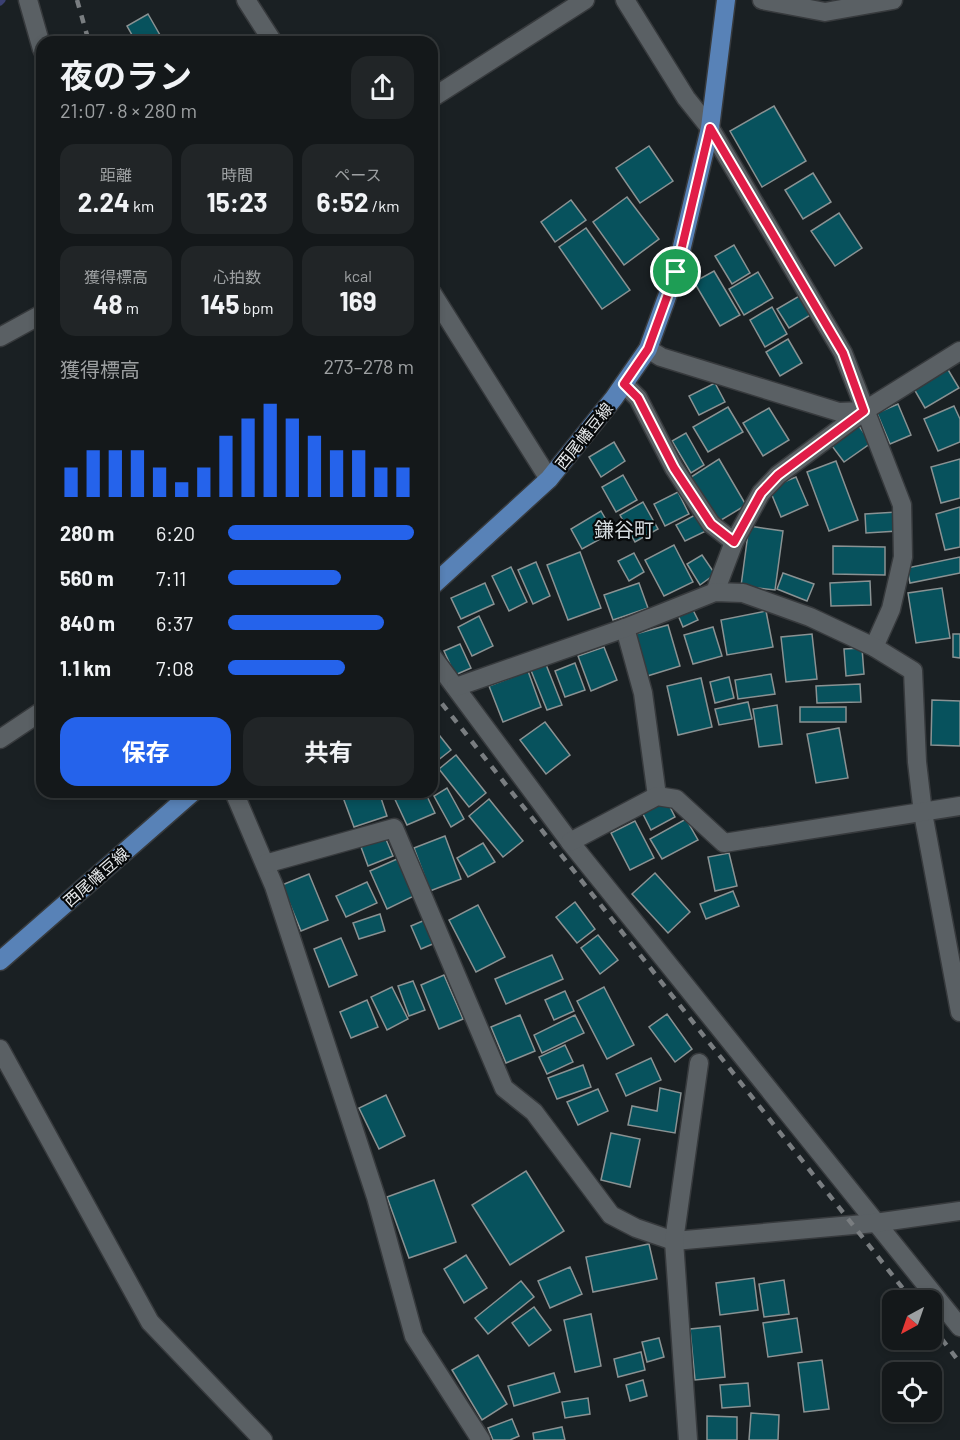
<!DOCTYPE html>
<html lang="ja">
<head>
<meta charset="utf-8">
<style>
	body { margin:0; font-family:Barlow,"Noto Sans JP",sans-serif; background:#212527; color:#f1f3f6; height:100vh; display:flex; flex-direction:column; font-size:22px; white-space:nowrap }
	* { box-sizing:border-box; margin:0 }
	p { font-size:20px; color:#9da0a2 }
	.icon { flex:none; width:33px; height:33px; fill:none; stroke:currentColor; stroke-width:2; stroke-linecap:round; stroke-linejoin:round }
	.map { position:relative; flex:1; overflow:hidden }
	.drawer { position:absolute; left:36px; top:36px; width:402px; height:762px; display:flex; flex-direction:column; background:#14181a; border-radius:18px; box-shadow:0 3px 9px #0003,0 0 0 2px #333739 }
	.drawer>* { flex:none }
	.needle { width:39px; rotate:220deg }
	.tools { position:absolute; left:882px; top:1290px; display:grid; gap:12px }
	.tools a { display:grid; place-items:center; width:60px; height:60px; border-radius:12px; background:#14181a; box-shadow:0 3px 9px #0003,0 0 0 2px #333739; font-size:30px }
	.pin { position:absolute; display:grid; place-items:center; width:51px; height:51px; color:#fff; margin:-26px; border:3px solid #fff; border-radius:50%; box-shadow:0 2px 6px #0007 }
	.round { display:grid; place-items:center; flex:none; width:63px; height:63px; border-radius:18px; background:#212527 }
	.overview { display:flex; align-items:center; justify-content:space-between; height:102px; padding:0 24px }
	h1 { font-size:33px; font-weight:700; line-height:45px }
	.stats { display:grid; grid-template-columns:repeat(3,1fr); gap:9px; height:102px; padding:6px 24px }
	.stats div { display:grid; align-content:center; border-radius:15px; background:#212527; text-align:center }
	.stats b { font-size:26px; font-weight:700 }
	.stats small { font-size:16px; font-weight:400 }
	.stats p { font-size:16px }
	.chart { height:168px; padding:12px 24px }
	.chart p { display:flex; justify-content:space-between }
	.chart svg { width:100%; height:108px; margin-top:6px; stroke:#2563eb; stroke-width:6 }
	.primary-button { display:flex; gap:12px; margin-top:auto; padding:12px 24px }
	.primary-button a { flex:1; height:69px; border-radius:18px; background:#2563eb; color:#fff; font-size:24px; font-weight:700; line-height:69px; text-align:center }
	.primary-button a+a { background:#212527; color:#f1f3f6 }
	ul { padding:0 24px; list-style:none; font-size:20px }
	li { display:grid; grid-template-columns:96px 72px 1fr; align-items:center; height:45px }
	li i { height:15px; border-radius:8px; background:#2563eb }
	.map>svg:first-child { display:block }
</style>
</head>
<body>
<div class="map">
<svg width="960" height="1440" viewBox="0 0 960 1440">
	<rect width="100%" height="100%" fill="#1a2023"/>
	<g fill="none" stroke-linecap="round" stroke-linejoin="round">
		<!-- stream -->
		<path stroke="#3b4072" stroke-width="7" d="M0,2L2,0"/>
	</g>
	<!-- building -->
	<g fill="#07525d" stroke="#8a9293" stroke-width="1.5">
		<path d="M148,14L164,42H136L127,26Z"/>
		<path d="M774,106L806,161L762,187L730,131Z"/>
		<path d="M649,146L673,181L640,203L616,168Z"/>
		<path d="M813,173L831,202L803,219L785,190Z"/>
		<path d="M627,197L659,239L624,265L593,222Z"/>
		<path d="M571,200L586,220L555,242L541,222Z"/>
		<path d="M839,213L862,248L835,266L811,231Z"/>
		<path d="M586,228L630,290L602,309L559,247Z"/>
		<path d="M734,245L750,273L732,284L715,256Z"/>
		<path d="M714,271L740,315L720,326L694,282Z"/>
		<path d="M758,272L773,298L744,315L729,289Z"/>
		<path d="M801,295L812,314L789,328L777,309Z"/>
		<path d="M772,307L787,334L765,347L750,320Z"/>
		<path d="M788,339L802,363L780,376L766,352Z"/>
		<path d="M947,368L959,388L925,408L914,389Z"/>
		<path d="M715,383L725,402L699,415L689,396Z"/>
		<path d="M898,404L911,435L890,444L877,413Z"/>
		<path d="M954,406L960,419V442L938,451L924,419Z"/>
		<path d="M728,407L743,432L708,452L693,427Z"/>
		<path d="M769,408L789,440L763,456L743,423Z"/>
		<path d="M857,423L871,443L844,462L829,442Z"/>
		<path d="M686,433L704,465L691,473L672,441Z"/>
		<path d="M614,442L625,461L601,477L589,457Z"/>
		<path d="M719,459L746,505L718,522L691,477Z"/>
		<path d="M960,459V498L941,503L931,467Z"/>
		<path d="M836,461L858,520L829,531L807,472Z"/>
		<path d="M623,475L637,500L616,512L602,487Z"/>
		<path d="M796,477L808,505L781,517L769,488Z"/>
		<path d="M678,492L689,514L665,526L654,504Z"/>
		<path d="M643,502L658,529L635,542L620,515Z"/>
		<path d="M960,507V547L945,550L936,514Z"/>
		<path d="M601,511L613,532L582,549L571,529Z"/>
		<path d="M897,512L898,531L866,533L865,514Z"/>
		<path d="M697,514L706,531L685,541L676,525Z"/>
		<path d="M749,526L783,531L775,590L741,586Z"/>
		<path d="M674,545L693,582L664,596L645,560Z"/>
		<path d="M833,546L885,547V575L833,574Z"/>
		<path d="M580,552L601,608L568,620L547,565Z"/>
		<path d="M634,553L644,572L629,581L618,561Z"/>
		<path d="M702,555L715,574L700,585L687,564Z"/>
		<path d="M960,557V573L910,583L907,568Z"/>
		<path d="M536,562L550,596L533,604L518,570Z"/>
		<path d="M511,567L527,602L509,611L492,576Z"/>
		<path d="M783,573L814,584L807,601L777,589Z"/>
		<path d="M870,581L871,605L831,606L830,583Z"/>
		<path d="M485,583L494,604L461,619L451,598Z"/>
		<path d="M639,583L648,608L613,620L604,595Z"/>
		<path d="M942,588L950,638L916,643L908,593Z"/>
		<path d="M692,608L698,620L683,627L678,615Z"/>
		<path d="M766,611L773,647L727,655L721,620Z"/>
		<path d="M479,616L493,646L472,656L458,627Z"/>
		<path d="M668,625L680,666L644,677L632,635Z"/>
		<path d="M713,627L722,656L693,664L684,635Z"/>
		<path d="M812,634L817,679L786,682L781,637Z"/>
		<path d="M953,634H960V658L953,657Z"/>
		<path d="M460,644L471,668L455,675L444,651Z"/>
		<path d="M604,647L617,680L591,691L578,656Z"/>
		<path d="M862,648L864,674L846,676L844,649Z"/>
		<path d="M545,662L562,705L547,710L530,668Z"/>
		<path d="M575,663L585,690L565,697L555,671Z"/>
		<path d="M528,671L541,707L503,722L489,686Z"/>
		<path d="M771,674L775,694L738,699L735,680Z"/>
		<path d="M729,677L734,698L715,703L710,682Z"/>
		<path d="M701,678L712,727L678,735L667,686Z"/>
		<path d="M860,684L861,702L817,703L816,686Z"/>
		<path d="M932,700L960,701V746L931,745Z"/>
		<path d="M748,702L752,719L719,725L715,709Z"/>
		<path d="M777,705L782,744L759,747L753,709Z"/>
		<rect x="800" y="707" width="46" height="15"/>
		<path d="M545,722L570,755L546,774L520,740Z"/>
		<path d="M432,726L451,750L432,765Z"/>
		<path d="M839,728L848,778L816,783L807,734Z"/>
		<path d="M456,755L486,793L469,807L439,769Z"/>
		<path d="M447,788L464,819L451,827L434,796Z"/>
		<path d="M341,792H379L387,816L354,827Z"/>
		<path d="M395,792H425L435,813L407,825L392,793Z"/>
		<path d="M489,799L523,841L503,857L469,816Z"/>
		<path d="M666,799L675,817L651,830L642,812Z"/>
		<path d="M686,819L698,840L662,859L650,839Z"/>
		<path d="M635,821L654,858L630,870L611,833Z"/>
		<path d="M445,836L461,879L430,891L414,848Z"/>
		<path d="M385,837L393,856L368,866L361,847Z"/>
		<path d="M483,843L495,862L468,877L457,858Z"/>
		<path d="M729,853L737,886L715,891L708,857Z"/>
		<path d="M397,859L414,896L387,909L370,871Z"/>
		<path d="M655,873L690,912L668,933L632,894Z"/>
		<path d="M309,874L328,920L301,931L282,885Z"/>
		<path d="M367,882L377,903L346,917L336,896Z"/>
		<path d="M733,891L739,906L706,919L700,904Z"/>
		<path d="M575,902L595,929L577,943L556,917Z"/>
		<path d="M478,905L505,957L476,972L449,920Z"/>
		<path d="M380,914L385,931L359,939L353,923Z"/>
		<path d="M425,920L435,943L421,949L411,926Z"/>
		<path d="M598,935L618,960L600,974L581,948Z"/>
		<path d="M341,938L357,975L329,987L314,949Z"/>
		<path d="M552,955L563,979L506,1004L495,979Z"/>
		<path d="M444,975L463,1019L439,1029L421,985Z"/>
		<path d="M413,981L425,1010L409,1016L398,986Z"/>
		<path d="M392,987L408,1019L387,1030L371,997Z"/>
		<path d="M604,987L634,1045L607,1059L577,1001Z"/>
		<path d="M565,991L574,1011L554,1020L545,1000Z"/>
		<path d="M367,1000L378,1027L351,1038L340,1012Z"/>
		<path d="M667,1014L692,1049L675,1062L649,1027Z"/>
		<path d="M520,1015L535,1051L506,1063L491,1027Z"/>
		<path d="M575,1015L584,1033L542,1053L534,1035Z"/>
		<path d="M565,1045L573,1062L547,1074L539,1057Z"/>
		<path d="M651,1058L661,1080L626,1096L616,1074Z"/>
		<path d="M583,1065L591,1087L557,1099L548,1078Z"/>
		<path d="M660,1088L681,1093L675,1133L628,1125L632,1106L657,1111Z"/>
		<path d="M598,1089L608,1111L578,1125L567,1102Z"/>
		<path d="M386,1095L405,1136L379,1149L359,1108Z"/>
		<path d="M611,1133L640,1139L630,1187L601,1180Z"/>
		<path d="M526,1171L564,1231L510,1265L472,1205Z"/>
		<path d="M434,1180L456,1242L409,1258L387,1197Z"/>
		<path d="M649,1244L657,1279L593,1292L586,1257Z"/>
		<path d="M466,1255L487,1288L464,1303L444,1269Z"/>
		<path d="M570,1267L582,1294L550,1308L538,1281Z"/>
		<path d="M754,1278L758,1310L720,1315L716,1283Z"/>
		<path d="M784,1280L789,1314L764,1317L759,1284Z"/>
		<path d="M521,1281L534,1297L488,1334L475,1318Z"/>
		<path d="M534,1307L551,1330L529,1346L512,1323Z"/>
		<path d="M591,1314L601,1366L575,1372L564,1320Z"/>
		<path d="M797,1318L802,1352L768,1357L763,1323Z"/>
		<path d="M720,1326L725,1377L695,1380L690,1329Z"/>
		<path d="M659,1338L664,1357L647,1362L642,1342Z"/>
		<path d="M641,1352L645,1370L618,1377L614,1359Z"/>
		<path d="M478,1355L507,1404L482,1420L452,1370Z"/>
		<path d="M822,1360L829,1409L804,1412L798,1363Z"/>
		<path d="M554,1373L560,1392L514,1406L508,1386Z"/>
		<path d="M643,1380L647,1396L630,1401L626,1385Z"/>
		<path d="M748,1383L750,1406L722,1408L720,1385Z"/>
		<path d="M588,1398L590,1414L565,1418L562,1402Z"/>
		<path d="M751,1413L779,1415L778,1440H749Z"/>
		<path d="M707,1416L737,1417V1440H707Z"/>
		<path d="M512,1419L519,1436L510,1440H493L488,1428Z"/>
		<path d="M562,1427L565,1440H534L533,1433Z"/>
	</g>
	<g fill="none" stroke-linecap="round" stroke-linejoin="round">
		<!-- minor casing -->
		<g stroke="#373a3d" stroke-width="21">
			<g id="minor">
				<path d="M28,0L42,49"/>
				<path d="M246,0L273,42"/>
				<path d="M625,0L686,98L710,128L843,353L902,505L903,557L891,609L874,647"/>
				<path d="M762,0L825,12L893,0"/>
				<path d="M432,98L585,0"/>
				<path d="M432,293L549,479"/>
				<path d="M0,337L42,314"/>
				<path d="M648,349L661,357L839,412L864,411"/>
				<path d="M624,384L638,398L674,468L711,524L734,542"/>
				<path d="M715,592L734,542L761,493L778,475L864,411L960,351"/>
				<path d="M625,628L643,693L657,796"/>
				<path d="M432,656L570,842L960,1327"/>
				<path d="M456,687L625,628L715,592L743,593L810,617L874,647L913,671L917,762L923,813L960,1012"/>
				<path d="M0,739L42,711"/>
				<path d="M234,792L274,886L376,1197L414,1336L481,1440"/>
				<path d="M570,842L657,796L676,799L724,843L960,806"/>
				<path d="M265,864L394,828L504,1088L534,1112L611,1215L636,1228L674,1241L875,1223L960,1211"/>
				<path d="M0,1049L150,1322L263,1440"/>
				<path d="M688,1440L674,1241L699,1063"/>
			</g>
		</g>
		<!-- major casing -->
		<g stroke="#373a3d" stroke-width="21">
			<g id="major">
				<path d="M432,586L549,479L614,398L648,349L676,272L710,128L726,0"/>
				<path d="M0,961L193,792"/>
			</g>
		</g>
		<!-- minor -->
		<use href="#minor" stroke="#5a6064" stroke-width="18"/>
		<!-- major -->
		<use href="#major" stroke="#5882b7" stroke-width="18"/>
		<!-- rail -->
		<g stroke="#797d80" stroke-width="4.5" stroke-dasharray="8 8" stroke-linecap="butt">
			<path d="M77,0L89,42"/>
			<path d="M432,691L912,1300"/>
			<path d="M932,1326L960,1363"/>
		</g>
	</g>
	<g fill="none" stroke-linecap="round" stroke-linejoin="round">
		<!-- route casing -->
		<g stroke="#fff" stroke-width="12">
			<path id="route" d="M710,128L843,353L864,411L778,475L761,493L734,542L711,524L674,468L638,398L624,384L648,349L676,272Z"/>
		</g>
		<!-- route -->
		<use href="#route" stroke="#e11d48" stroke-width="8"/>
	</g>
	<g text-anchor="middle" stroke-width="4.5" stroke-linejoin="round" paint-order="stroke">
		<!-- street labels -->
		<g font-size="16" fill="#e6e9eb" stroke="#07090a">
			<text transform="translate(584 436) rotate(-51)" y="6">西尾幡豆線</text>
			<text transform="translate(96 877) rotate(-41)" y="6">西尾幡豆線</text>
		</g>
		<!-- quarter labels -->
		<g font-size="20" fill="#d6dde1" stroke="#07090a">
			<text x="624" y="537">鎌谷町</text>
		</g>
	</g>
</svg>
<div class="tools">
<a><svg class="needle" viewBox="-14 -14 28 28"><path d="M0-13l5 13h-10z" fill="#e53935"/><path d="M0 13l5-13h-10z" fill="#9da0a2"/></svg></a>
<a><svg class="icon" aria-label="locate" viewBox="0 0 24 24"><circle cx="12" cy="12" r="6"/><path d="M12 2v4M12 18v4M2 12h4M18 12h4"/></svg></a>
</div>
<div class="pin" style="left:676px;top:272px;background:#1e9e55"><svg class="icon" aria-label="arrive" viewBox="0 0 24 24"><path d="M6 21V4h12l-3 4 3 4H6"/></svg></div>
<section class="drawer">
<div class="overview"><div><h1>夜のラン</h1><p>21:07 · 8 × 280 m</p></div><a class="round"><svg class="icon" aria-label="share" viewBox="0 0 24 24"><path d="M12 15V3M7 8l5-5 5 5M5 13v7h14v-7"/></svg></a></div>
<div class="stats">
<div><p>距離</p><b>2.24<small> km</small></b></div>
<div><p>時間</p><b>15:23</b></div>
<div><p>ペース</p><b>6:52<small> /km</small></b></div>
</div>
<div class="stats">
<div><p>獲得標高</p><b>48<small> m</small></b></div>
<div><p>心拍数</p><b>145<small> bpm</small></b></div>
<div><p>kcal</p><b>169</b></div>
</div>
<div class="chart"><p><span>獲得標高</span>273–278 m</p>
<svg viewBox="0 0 160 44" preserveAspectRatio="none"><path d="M5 44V32M15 44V25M25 44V25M35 44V25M45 44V32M55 44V38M65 44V32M75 44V19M85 44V12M95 44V6M105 44V12M115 44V19M125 44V25M135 44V25M145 44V32M155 44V32"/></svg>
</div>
<ul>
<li><b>280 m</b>6:20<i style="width:100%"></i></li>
<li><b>560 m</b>7:11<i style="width:61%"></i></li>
<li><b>840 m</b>6:37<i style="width:84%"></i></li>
<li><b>1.1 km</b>7:08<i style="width:63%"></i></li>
</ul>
<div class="primary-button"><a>保存</a><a>共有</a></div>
</section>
</div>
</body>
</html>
